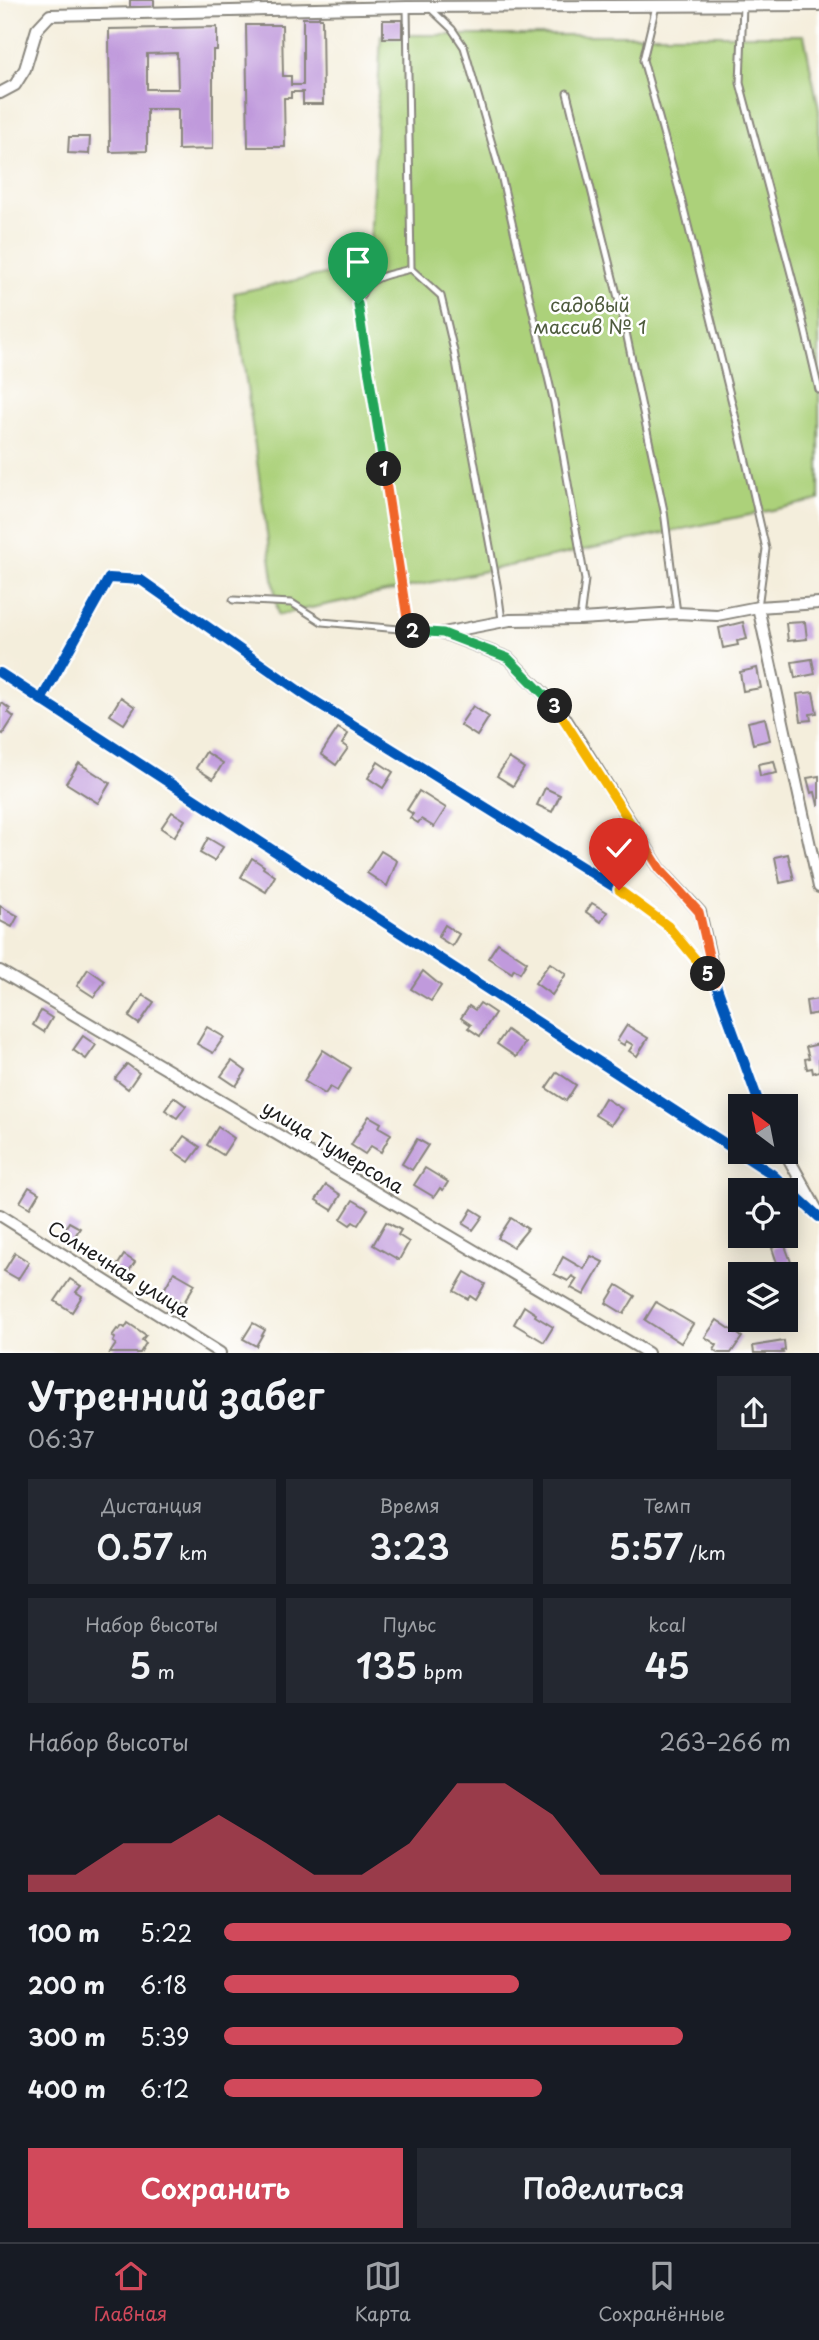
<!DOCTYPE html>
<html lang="ru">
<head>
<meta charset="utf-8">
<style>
	body { margin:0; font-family:"Playpen Sans",sans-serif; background:#242831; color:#f1f3f6; height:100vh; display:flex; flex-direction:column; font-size:26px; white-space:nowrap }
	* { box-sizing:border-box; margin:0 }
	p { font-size:23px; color:#9ea1a6 }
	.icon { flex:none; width:38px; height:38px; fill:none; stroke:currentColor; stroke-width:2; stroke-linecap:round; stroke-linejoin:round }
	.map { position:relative; height:1353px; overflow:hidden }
	.side { display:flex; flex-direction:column; background:#171b24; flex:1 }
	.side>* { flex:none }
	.needle { width:46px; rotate:328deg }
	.controls { position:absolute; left:728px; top:1094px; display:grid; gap:14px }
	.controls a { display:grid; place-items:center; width:70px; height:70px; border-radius:0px; background:#171b24; box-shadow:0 4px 18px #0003; font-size:35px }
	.pin { position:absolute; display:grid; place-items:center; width:60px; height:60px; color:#fff; margin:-72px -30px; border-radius:50% 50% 50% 0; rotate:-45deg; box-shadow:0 0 7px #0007 }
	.pin .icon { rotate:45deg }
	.km { position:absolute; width:35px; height:35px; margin:-18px; border-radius:50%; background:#222; color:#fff; font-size:19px; line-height:35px; text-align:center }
	.round { display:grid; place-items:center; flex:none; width:74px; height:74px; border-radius:0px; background:#242831 }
	.overview { display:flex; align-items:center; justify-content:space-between; height:119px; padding:0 28px }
	h1 { font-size:38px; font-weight:600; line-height:52px }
	.stats { display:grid; grid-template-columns:repeat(3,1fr); gap:10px; height:119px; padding:7px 28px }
	.stats div { display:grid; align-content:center; border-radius:0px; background:#242831; text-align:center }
	.stats b { font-size:35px; font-weight:600 }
	.stats small { font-size:19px; font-weight:400 }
	.stats p { font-size:19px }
	.chart { height:196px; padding:14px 28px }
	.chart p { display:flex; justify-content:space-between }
	.chart svg { width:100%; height:126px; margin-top:7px; fill:#d1495b; opacity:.7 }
	.cta { display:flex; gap:14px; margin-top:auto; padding:14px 28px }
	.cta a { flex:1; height:80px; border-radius:0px; background:#d1495b; color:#fff; font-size:28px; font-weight:600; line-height:80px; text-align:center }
	.cta a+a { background:#242831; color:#f1f3f6 }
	ul { padding:0 28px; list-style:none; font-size:23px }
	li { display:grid; grid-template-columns:112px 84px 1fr; align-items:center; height:52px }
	li i { height:18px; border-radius:9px; background:#d1495b }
	.dock { display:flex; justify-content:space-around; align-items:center; height:98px; border-top:2px solid #363941; background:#171b24; font-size:19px; color:#9ea1a6 }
	.dock a { display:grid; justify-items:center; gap:4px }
	.dock .selected { color:#d1495b }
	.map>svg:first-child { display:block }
</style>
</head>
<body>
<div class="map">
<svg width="819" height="1353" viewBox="0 0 819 1353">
	<rect width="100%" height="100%" fill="#fff"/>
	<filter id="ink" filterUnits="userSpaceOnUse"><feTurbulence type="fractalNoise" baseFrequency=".0143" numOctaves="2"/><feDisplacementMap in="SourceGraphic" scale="14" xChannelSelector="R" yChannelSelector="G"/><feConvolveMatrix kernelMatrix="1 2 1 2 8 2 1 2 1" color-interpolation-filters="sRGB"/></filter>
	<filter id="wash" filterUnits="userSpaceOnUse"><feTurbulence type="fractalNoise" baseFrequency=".00686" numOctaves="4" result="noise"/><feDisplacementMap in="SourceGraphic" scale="28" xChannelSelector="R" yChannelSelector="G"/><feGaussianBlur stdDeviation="1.57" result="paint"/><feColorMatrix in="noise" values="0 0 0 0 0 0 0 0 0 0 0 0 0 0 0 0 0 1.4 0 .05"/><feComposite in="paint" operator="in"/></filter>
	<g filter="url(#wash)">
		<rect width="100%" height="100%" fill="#f4eedc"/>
		<!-- green -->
		<path fill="#acd17a" stroke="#64764b" stroke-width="2" d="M381,35H804L819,110V500L278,615L234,293L369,265Z"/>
		<g id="blocks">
			<!-- building -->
			<g fill="#c09adc" fill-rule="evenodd">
				<rect x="130" y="0" width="24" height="7"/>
				<path d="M303,18H322L323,104H303V92H291V98H284L285,147H248L246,25H282L283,76H291V85H303Z"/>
				<rect x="383" y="20" width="19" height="18"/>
				<path d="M217,27V50H213V149L178,150V109H147V151L110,152L109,29ZM177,53L178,89H147V54Z"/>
				<path d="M69,137H90L89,154L68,153Z"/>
				<path d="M743,622L747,639L737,641L738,645L723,648L719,628Z"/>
				<path d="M805,622L807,639L788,641L786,623Z"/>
				<path d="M812,659L815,674L795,678L792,662Z"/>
				<path d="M757,668L761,688L743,691L740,672Z"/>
				<path d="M813,692L817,713L810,714L811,720L801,721L797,694Z"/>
				<path d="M121,697L135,707L124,724L110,715Z"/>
				<path d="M2,703L10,709L8,712L14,717L3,734L0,732V707Z"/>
				<path d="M473,706L489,717L477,736L460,725Z"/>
				<path d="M765,718L770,740L753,744L748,722Z"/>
				<path d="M338,728L348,734L342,744L348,748L336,765L321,754Z"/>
				<path d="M206,752L223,763L213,779L196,768Z"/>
				<path d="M509,758L524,768L513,786L497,776Z"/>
				<path d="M774,761L777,773L760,776L758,764Z"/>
				<path d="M378,762L393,772L383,788L368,778Z"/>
				<path d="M79,763L110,783L98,803L66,783Z"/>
				<path d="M819,776V805H818L815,792L811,793L807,778Z"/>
				<path d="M545,788L560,795L552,812L537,805Z"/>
				<path d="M419,791L446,808L434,827L421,819L418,823L410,818L413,814L407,810Z"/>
				<path d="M172,812L185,820L174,837L161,828Z"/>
				<path d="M208,838L223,847L214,861L200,853Z"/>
				<path d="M381,851L397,861L387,886L367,873Z"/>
				<path d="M788,854L794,880L780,883L775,857Z"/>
				<path d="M252,858L264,866L263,868L275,876L266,892L241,877Z"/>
				<path d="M592,903L607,912L601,922L586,912Z"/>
				<path d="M0,906L18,916L12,927L0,921Z"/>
				<path d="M445,925L459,934L452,946L438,937Z"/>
				<path d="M498,943L527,962L520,973L514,969L512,973L488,958Z"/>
				<path d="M550,963L566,974L552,995L535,983Z"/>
				<path d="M88,969L105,981L94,997L77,986Z"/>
				<path d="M423,971L441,986L431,1001L411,989Z"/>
				<path d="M143,995L154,1002L139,1024L129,1017Z"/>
				<path d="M819,999V1013L808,1015L806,1001Z"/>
				<path d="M480,1003L495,1013L480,1036L468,1028L471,1025L461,1018L469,1006L475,1010Z"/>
				<path d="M41,1011L52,1018L44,1032L33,1025Z"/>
				<path d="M627,1025L648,1038L637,1056L629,1051L633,1045L626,1041L624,1045L617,1041Z"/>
				<path d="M207,1027L224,1037L213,1053L197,1044Z"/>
				<path d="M507,1030L525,1043L516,1057L497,1044Z"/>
				<path d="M83,1036L96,1045L86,1059L73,1050Z"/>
				<path d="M819,1044V1071L813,1073L812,1068L807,1069L805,1059L809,1058L806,1047Z"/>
				<path d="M323,1050L351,1068L337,1091L330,1087L325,1094L304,1081Z"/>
				<path d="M232,1061L246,1071L236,1086L221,1076Z"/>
				<path d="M127,1064L139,1073L128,1089L115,1079Z"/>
				<path d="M557,1072L576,1085L566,1101L546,1088Z"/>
				<path d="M174,1097L186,1106L177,1118L165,1110Z"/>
				<path d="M605,1098L622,1109L611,1125L595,1115Z"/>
				<path d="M369,1116L381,1123L379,1127L391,1134L381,1152L371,1146L365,1154L351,1145Z"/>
				<path d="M218,1127L234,1138L223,1155L207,1145Z"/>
				<path d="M184,1136L200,1147L189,1162L173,1151Z"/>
				<path d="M417,1139L428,1145L412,1170L402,1164Z"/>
				<path d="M425,1168L448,1182L443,1190L440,1188L434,1197L414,1185Z"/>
				<path d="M326,1185L341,1195L332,1210L316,1200Z"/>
				<path d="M29,1187L39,1193L30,1208L20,1202Z"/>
				<path d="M353,1200L368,1209L358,1225L353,1222L350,1225L341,1219Z"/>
				<path d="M472,1209L483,1216L473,1230L463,1224Z"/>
				<path d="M511,1218L528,1229L513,1247L498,1238Z"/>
				<path d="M69,1222L80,1228L70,1244L60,1237Z"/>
				<path d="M386,1222L401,1230L398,1235L409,1242L399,1260L373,1245Z"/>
				<path d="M784,1243L791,1262L778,1266L772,1248Z"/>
				<path d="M15,1253L29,1262L18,1279L4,1271Z"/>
				<path d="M124,1255L135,1262L125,1277L114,1271Z"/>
				<path d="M591,1256L603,1262L584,1295L571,1288L577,1279L572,1276L568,1281L554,1274L563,1257L584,1269Z"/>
				<path d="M174,1272L195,1284L183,1304L174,1298L171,1303L166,1300L168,1297L162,1293Z"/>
				<path d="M465,1272L485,1284L476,1300L470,1296L468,1299L454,1291Z"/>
				<path d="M70,1279L81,1286L76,1292L82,1296L72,1312L55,1301Z"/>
				<path d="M617,1285L635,1296L624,1314L606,1303Z"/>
				<path d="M656,1302L693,1324L681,1343L645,1320Z"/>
				<path d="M524,1306L536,1314L535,1316L553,1327L544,1342L514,1324Z"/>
				<path d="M717,1320L742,1337L731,1353H719L714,1350L717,1345L705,1337Z"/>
				<path d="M128,1323L146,1335L142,1340L146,1343L140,1353H110L116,1344L113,1342L115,1338L112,1336L117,1329L119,1330L122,1326L125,1328Z"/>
				<path d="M253,1323L265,1330L256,1346L243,1339Z"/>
				<path d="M784,1341L785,1350L782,1351L783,1353H754L753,1346Z"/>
			</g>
		</g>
	</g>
	<g filter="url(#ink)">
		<use href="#blocks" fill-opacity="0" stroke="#88857c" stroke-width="2"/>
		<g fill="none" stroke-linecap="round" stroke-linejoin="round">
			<!-- lane casing -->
			<g stroke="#88857c" stroke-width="9">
				<g id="lane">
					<path d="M743,5L740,83L798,300L819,390"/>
					<path d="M656,6L643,60L682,201L738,427L766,549L758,607"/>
					<path d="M407,7L411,269"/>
					<path d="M431,9L452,29L464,47L501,175L554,403L585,580L580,619"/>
					<path d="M567,93L623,318L664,511L677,613"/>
					<path d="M233,600L292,603L322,622L443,633"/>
					<path d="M409,631L358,304C366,275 385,276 411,269L441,296L454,351L498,590L502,620"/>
				</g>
			</g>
			<!-- street casing -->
			<g stroke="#88857c" stroke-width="14">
				<g id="street">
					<path d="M0,93L15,85L25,69L37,29L50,15L407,7L819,5"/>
					<path d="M758,607L819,887"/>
					<path d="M0,673L772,1174L819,1217"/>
					<path d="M41,700L109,578L141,580L305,695L619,890L668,926L715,982L760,1106"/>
					<path d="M0,971L648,1353"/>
					<path d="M715,979L700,912L660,869L560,710L508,658L443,633L510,620L580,619L677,613L717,615L758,607L819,603"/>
					<path d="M785,1152L817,1210"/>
					<path d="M0,1215L220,1353"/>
				</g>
			</g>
			<!-- lane -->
			<use href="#lane" stroke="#fff" stroke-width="5"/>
			<!-- street -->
			<use href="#street" stroke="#fff" stroke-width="10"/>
			<!-- cycleway casing -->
			<g stroke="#fff" stroke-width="15">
				<g id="cycleway">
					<path d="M0,673L772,1174L819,1217"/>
					<path d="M41,700L109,578L141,580L305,695L619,890L668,926L715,982L760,1106"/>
				</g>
			</g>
			<!-- cycleway -->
			<use href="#cycleway" stroke="#0057b8" stroke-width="10"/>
		</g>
	</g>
	<g fill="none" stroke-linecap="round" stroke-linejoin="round" filter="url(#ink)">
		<!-- split-1 casing -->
		<g stroke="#fff" stroke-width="14">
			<path id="split-1" d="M358,304L384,469"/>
		</g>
		<!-- split-2 casing -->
		<g stroke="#fff" stroke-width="14">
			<path id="split-2" d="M384,469L409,631H413"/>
		</g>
		<!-- split-3 casing -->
		<g stroke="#fff" stroke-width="14">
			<path id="split-3" d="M413,631L443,633L508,658L555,706"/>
		</g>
		<!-- split-4 casing -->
		<g stroke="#fff" stroke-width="14">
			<path id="split-4" d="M555,706L646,847"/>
		</g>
		<!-- split-5 casing -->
		<g stroke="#fff" stroke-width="14">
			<path id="split-5" d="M646,847L660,869L699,912L715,982L708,974"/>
		</g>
		<!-- split-6 casing -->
		<g stroke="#fff" stroke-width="14">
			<path id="split-6" d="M619,890L668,926L708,974"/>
		</g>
		<!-- split-1 -->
		<use href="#split-1" stroke="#22a559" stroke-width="9"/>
		<!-- split-2 -->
		<use href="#split-2" stroke="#f0652b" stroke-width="9"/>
		<!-- split-3 -->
		<use href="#split-3" stroke="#22a559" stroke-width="9"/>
		<!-- split-4 -->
		<use href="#split-4" stroke="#f5b400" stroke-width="9"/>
		<!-- split-5 -->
		<use href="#split-5" stroke="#f0652b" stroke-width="9"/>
		<!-- split-6 -->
		<use href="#split-6" stroke="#f5b400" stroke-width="9"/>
	</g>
	<g text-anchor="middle" stroke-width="5" stroke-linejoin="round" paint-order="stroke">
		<!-- park labels -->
		<g font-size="19" fill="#4e5b3d" stroke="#fff">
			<text x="590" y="312">садовый<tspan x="590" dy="22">массив № 1</tspan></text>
		</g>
		<!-- street labels -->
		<g font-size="19" fill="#1c1c1c" stroke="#fff">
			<text transform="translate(333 1147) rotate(31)" y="7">улица Тумерсола</text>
			<text transform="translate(119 1269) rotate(32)" y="7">Солнечная улица</text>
		</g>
	</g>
</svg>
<div class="controls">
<a><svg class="needle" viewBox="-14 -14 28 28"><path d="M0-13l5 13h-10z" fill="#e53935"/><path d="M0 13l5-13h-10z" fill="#9ea1a6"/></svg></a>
<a><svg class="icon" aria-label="locate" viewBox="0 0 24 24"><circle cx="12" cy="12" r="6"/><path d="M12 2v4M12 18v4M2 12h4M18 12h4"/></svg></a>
<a><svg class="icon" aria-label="layers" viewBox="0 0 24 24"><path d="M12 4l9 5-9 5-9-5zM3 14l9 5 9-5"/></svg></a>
</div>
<div class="pin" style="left:358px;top:304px;background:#1e9e55"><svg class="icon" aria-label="arrive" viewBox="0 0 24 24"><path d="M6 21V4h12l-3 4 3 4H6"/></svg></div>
<div class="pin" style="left:619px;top:890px;background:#d93025"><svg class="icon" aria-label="check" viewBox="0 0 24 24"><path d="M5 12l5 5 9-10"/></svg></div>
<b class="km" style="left:384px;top:469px">1</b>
<b class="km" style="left:413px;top:631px">2</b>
<b class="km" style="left:555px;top:706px">3</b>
<b class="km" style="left:708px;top:974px">5</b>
</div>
<section class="side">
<div class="overview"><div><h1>Утренний забег</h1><p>06:37</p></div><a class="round"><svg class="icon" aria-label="share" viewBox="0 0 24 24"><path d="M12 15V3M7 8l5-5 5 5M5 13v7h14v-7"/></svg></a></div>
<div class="stats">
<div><p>Дистанция</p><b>0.57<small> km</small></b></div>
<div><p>Время</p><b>3:23</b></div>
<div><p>Темп</p><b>5:57<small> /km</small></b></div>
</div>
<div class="stats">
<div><p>Набор высоты</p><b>5<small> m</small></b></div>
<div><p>Пульс</p><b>135<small> bpm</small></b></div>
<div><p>kcal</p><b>45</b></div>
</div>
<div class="chart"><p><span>Набор высоты</span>263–266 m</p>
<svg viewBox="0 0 160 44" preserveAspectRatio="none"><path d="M0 44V38L10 38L20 27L30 27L40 17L50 27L60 38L70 38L80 27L90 6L100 6L110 17L120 38L130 38L140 38L150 38L160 38V44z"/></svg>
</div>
<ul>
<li><b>100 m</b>5:22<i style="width:100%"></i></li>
<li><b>200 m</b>6:18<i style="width:52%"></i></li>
<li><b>300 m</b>5:39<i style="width:81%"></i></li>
<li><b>400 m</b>6:12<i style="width:56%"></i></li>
</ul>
<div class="cta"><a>Сохранить</a><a>Поделиться</a></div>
</section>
<nav class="dock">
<a class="selected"><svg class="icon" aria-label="home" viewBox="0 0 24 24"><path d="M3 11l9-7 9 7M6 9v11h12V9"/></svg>Главная</a>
<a><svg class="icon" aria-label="map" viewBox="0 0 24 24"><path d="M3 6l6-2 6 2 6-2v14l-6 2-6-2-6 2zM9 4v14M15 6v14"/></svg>Карта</a>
<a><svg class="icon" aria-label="saved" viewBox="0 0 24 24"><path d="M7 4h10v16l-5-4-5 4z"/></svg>Сохранённые</a>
</nav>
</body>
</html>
